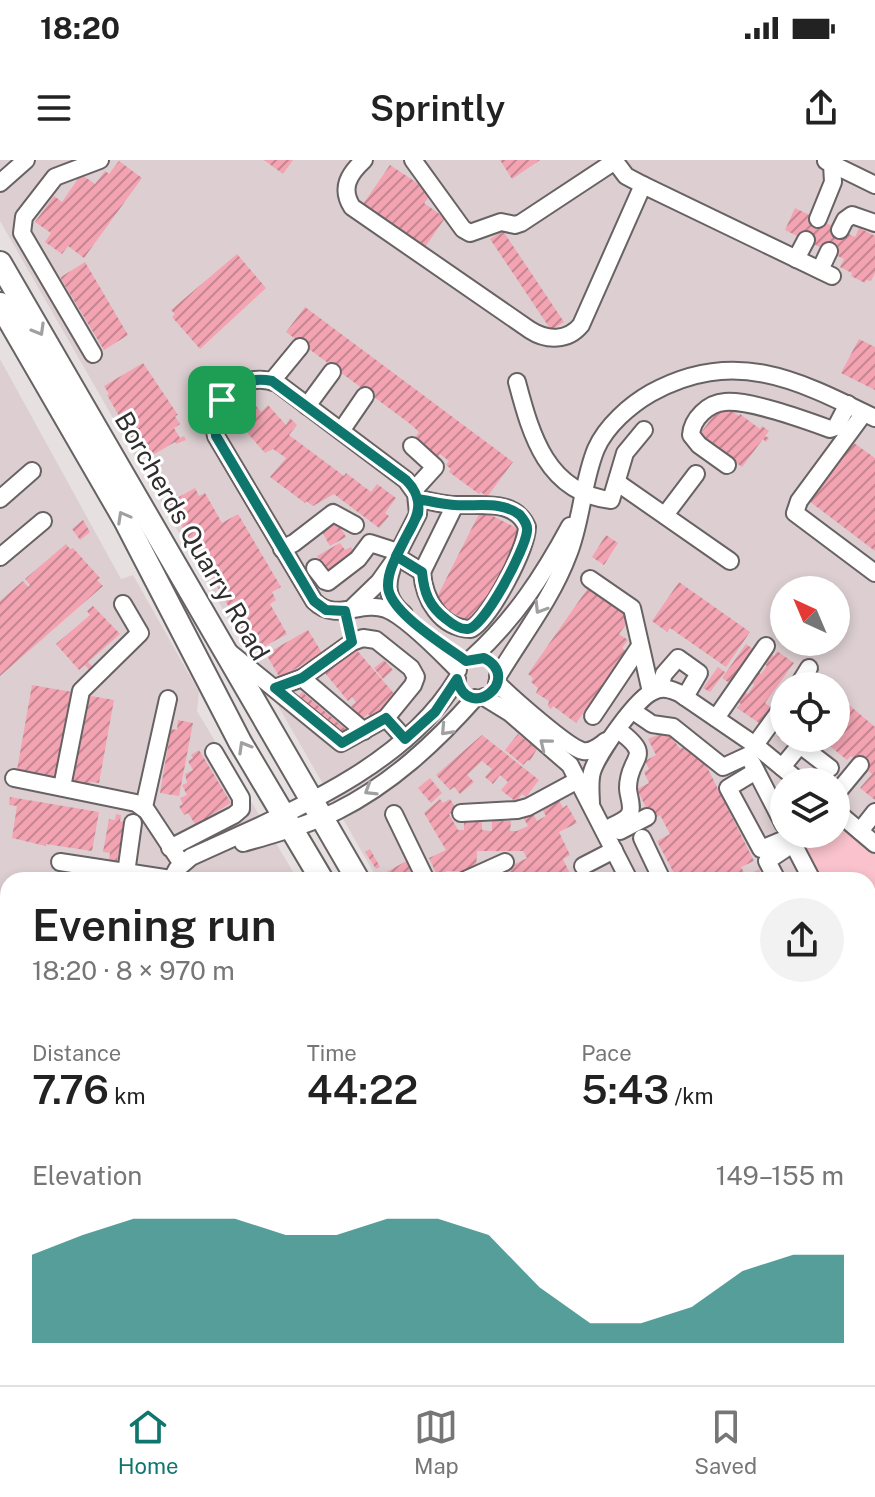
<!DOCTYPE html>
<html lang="en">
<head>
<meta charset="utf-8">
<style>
	body { margin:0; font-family:"Public Sans",sans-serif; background:#f2f2f2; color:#222; height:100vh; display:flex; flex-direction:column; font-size:30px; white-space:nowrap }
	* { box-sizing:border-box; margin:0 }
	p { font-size:26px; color:#767676 }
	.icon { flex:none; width:44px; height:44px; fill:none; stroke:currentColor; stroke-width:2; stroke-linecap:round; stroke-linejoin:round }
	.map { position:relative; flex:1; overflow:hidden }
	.sheet { position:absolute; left:0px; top:712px; width:876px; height:514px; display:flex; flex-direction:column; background:#fff; border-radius:24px 24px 0 0; box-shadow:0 4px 12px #0003 }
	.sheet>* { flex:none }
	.needle { width:52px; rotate:316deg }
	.buttons { position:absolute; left:770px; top:416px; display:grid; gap:16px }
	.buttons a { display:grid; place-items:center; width:80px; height:80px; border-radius:50%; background:#fff; box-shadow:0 4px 12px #0003; font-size:40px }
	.pin { position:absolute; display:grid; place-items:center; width:68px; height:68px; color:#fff; margin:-34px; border-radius:16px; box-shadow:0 4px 12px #0006 }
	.round { display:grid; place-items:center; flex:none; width:84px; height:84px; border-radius:42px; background:#f2f2f2 }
	.headline { display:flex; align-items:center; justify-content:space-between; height:136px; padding:0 32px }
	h1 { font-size:44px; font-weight:600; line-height:60px }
	.metrics { display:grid; grid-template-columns:repeat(3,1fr); gap:12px; height:136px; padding:8px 32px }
	.metrics div { display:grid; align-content:center }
	.metrics b { font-size:40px; font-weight:600 }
	.metrics small { font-size:22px; font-weight:400 }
	.metrics p { font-size:22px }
	.chart { height:224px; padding:16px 32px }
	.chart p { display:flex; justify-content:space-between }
	.chart svg { width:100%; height:144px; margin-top:8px; fill:#0f766e; opacity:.7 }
	.status { display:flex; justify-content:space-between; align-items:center; height:56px; padding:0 40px; background:#fff; direction:ltr }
	.status svg { height:22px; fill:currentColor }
	header { display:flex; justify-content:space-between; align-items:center; height:104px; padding:0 32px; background:#fff; font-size:36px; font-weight:600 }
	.tabs { display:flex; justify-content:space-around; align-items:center; height:112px; border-top:2px solid #e0e0e0; background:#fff; font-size:22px; color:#767676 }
	.tabs a { display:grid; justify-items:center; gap:4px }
	.tabs .on { color:#0f766e }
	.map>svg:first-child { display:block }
</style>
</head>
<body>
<div class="status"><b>18:20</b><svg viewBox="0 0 49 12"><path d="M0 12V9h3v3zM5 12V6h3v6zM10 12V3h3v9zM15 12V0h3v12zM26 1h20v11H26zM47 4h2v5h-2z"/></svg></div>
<header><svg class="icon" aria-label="menu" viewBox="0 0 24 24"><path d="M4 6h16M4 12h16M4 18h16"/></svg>Sprintly<svg class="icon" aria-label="share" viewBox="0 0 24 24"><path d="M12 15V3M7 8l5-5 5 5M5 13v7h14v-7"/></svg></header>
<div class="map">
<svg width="875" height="1225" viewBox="0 0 875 1225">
	<defs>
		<pattern id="building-hatch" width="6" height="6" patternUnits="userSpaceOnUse" patternTransform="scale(2)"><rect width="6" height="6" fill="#f3a3b2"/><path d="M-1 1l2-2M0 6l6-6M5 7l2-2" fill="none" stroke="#c58591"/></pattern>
	</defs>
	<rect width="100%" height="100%" fill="#e6e0e1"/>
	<!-- built -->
	<g fill="#ddcfd1" fill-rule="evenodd">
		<path d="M0,0H875V1037L868,1035V720H378L0,61ZM784,430H836V482H784ZM784,526H836V578H784ZM784,622H836V674H784Z"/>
		<path d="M0,199L121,419L133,415L199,532L197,551L298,720H8V1216L0,1217Z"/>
	</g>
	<!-- grass -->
	<path fill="#f9c2cc" d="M836,661L875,693V744L868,743V720H819L796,674H836Z"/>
	<!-- building -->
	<g fill="url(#building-hatch)">
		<path d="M264,0H293L283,14Z"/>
		<path d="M500,0H540L512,19Z"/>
		<path d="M119,1L142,18L84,98L68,86L62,94L45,82L51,73L35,62L54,36L62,42L80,16L82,15L95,24L105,11L109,14Z"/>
		<path d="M390,5L432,33L424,43L445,58L423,90L361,47Z"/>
		<path d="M795,48L855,77L859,68L875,76V113L871,121L866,120L865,123L851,116L852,113L840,107L844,99L785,70Z"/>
		<path d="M503,71L564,162L551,170L490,79Z"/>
		<path d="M237,94L266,128L200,189L172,157L175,154L171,150Z"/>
		<path d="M85,102L128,175L104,190L61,119V117Z"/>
		<path d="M305,147L513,302L487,337L481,332L479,334L449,312L451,309L446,305L449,301L440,294L438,297L414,279L419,272L409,263L286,172Z"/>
		<path d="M859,179L875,187V230L841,213Z"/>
		<path d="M143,203L178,255L175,256L180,264L174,268L180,278L184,276L186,280L176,284L175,282L151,296L145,285L138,289L107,235L109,234L104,226Z"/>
		<path d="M722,244L739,256L740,254L760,269L762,266L769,271L765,276L769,278L766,282L763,279L742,307L715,287L697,278Z"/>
		<path d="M268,245L286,265L290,258L297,265L289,275L344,316L346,313L371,332L377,324L396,338L385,353L389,356L379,368L334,334L313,346L306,341L305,343L270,317L286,298L273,289L265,293L243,268L248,264L243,258L256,246L261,252Z"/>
		<path d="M854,283L875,298V391L809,341Z"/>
		<path d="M195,328L199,336L205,333L222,363L238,354L281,427L272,432L276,440L270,444L287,474L258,490L255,486L253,488L168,343Z"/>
		<path d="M481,350L524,372L476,465L434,443Z"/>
		<path d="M335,358L346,377L330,386L319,367Z"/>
		<path d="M83,360L90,372L80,380L72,369Z"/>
		<path d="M606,375L618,383L604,405L592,397Z"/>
		<path d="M340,383L345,390L351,387L357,396L327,414L317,396Z"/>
		<path d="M66,384L70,389L73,388L100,418L97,420L103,426L0,516V441L23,421L28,427L30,425L25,419Z"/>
		<path d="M679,422L750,472L726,507L670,468L667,472L652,461Z"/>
		<path d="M588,428L597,434L601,429L618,441L615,446L631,457L619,474L628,480L622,488L627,492L576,563L553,546L551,549L548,546L549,541L536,533L538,528L531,522L533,518L528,514Z"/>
		<path d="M93,446L120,474L88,502L94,508L90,511L85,505L79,510L56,484L90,455L87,451Z"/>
		<path d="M308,470L322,493L280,518L266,494Z"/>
		<path d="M746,484L758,493L734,526L722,518Z"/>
		<path d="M355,488L397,537L372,558L368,554L362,559L351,546L356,542L352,537L348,541L325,513Z"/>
		<path d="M768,491L774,496L777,491L794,503L765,543L773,549L762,565L737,548L741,544L734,539L741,529L748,534L754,525L747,520L755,510L761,514L767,506L761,501Z"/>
		<path d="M384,500L393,510L383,519L374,508Z"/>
		<path d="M718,507L725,512L710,532L703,528Z"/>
		<path d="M32,525L72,532L57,617L17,610Z"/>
		<path d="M302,532L349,572L342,581L294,541Z"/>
		<path d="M836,534L875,567V640L860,628L872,614L851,596L847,600L820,578H836Z"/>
		<path d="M85,535L114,540L99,623L90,622L89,628L76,626L70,618Z"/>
		<path d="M178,560L193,563L179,636L160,633L171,569L177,570Z"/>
		<path d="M784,567V578H799L791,588L777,576Z"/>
		<path d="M662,573L671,576L680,589L689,584L697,599L702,597L754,701L741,707L746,716L759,709L764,720H694L690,713L677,719L657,681L670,674L660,655L652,660L637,629L649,623L644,612L649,609L645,601L656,595L648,579Z"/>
		<path d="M518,574L537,589L530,601L528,600L523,605L505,590Z"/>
		<path d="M482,575L539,620L526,637L522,634L516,642L501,630L508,622L500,615L493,624L485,617L492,609L482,601L467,615L474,622L460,634L454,627L450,630L436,615Z"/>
		<path d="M199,590L231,643L208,657L209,659L205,661L204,659L195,664L188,653L184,655L179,646L183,644L180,638L187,635L182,625L187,623L185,614L193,610L188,601L193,598L191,595Z"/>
		<path d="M430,618L442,633L431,643L418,628Z"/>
		<path d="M10,637L99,652L92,691L46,684V686L12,678L17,646L9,645Z"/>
		<path d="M558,638L563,648L567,645L577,663L559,672L570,695L563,699L573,720H483L527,698L523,691H477L476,712L446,711L445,715L439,719L429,698L446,690L424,653L440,639L443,643L450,639L457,650L449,654L458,670H464V660L482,661V670L492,671V661H511L510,671H517L528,666L523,657L532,652L537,661L546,656L541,647Z"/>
		<path d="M116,654L121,655L120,661L125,662L117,701L109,700L110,693L103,692L109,659L115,660Z"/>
		<path d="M370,689L380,707L376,709L365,692Z"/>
		<path d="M408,700L418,718L380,720L378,717Z"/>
		<path d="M0,899L8,901V982L0,980Z"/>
		<path d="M868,954L875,955L869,980H868Z"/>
		<path d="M0,1016L8,1017V1115L0,1114Z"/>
	</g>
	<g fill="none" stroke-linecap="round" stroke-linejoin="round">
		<!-- minor casing -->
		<g stroke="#676263" stroke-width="20">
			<g id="minor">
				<path d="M364,0C349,14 340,28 352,47L530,170C547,181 568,181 581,165L643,25"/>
				<path d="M413,0L463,69L470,73L501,62L515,65L521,63L615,1"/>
				<path d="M614,0L626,16L643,25L832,116"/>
				<path d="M826,1L875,25"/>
				<path d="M0,23L26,0"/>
				<path d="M818,59L833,22L832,4"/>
				<path d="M840,70L845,60L852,55L875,63"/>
				<path d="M796,99L806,80"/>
				<path d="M820,110L829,91"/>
				<path d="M93,194L22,73L24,57L55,17L100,0"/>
				<path d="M272,221L300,187"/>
				<path d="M517,222C531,275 547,333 611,340L625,293L644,270"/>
				<path d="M307,246L332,212"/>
				<path d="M864,253L799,341L795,353L875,413"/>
				<path d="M341,271L365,236"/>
				<path d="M412,286L435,307L414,330"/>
				<path d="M727,305L699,285L691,275C692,259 708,243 725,242C751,240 805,260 830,269L836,267L848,244"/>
				<path d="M618,323L730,401"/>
				<path d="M0,339L32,311"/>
				<path d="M418,339C431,341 444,345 457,345C482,346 515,339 527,367C526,390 491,457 471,469C440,468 424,439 422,412"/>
				<path d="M665,355L696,314"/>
				<path d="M282,389L294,383L333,353L355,365"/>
				<path d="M396,396L422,412L455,345"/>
				<path d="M0,397L43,361"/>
				<path d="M315,408L325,421L328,422L358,399L370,383L398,392"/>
				<path d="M392,408C385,428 388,441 404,454"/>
				<path d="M590,419L632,448L651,532"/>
				<path d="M350,450L379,422L394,401L418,354L416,334L406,320L277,223C250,213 233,227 217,247L213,262L216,276L314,441C336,463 360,440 386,449C407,457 442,494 458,510"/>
				<path d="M228,491L341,583L386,558L405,579"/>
				<path d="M472,498C514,460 543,416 570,366"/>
				<path d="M498,516C522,476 552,438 568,395C582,361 582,323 596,289C606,266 630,245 651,233C734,187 798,220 875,258"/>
				<path d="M302,518L364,571"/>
				<path d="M497,523C510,536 568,588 583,591C592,593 599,586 606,581"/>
				<path d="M798,526L809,508"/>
				<path d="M275,528L302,518L352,482L363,478L376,480L411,508L416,517L413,525L386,558"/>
				<path d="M659,529L664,514L678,498L699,513L685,537"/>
				<path d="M484,537L510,553L570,605L629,720"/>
				<path d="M633,551L652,564L673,567L723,607L749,595"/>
				<path d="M593,556L640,486"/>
				<path d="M716,558L766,486"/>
				<path d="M755,585L784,545"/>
				<path d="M752,603L784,665"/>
				<path d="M782,607L800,585L830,608"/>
				<path d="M756,611L728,628L761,689L790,677"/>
				<path d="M14,618L136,643L147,651L182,704"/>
				<path d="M62,627L81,531L140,473L123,444"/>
				<path d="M836,634L860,605"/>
				<path d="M591,645C591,634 589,623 592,612C597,595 637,537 654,531C663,527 670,529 679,533L755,585L800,622"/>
				<path d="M144,647L168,539"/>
				<path d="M836,651L875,684"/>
				<path d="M461,653L517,650L528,647L578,620"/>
				<path d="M394,654L426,720"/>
				<path d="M604,670C611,666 627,661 630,653C633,646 628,635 628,628C628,595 656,598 618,570"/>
				<path d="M620,671L647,657"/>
				<path d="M860,671L875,652"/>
				<path d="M788,674L812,720"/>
				<path d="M642,678L662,720"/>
				<path d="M243,683C274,674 308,665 337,651C391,624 435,583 475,538"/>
				<path d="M170,688L234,655L241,649V638L214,592"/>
				<path d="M60,702L171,719"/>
				<path d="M583,706L614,690"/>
				<path d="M126,713L133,663"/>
				<path d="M171,720L177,709L191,697C284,654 402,610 457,519"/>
				<path d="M465,720L505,702"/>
				<path d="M777,720L767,701L785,689"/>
				<path d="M868,749L875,751"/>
				<path d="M868,791L870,787H875"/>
				<path d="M0,841L8,843"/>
				<path d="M868,878L875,880"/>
				<path d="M868,915L875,917"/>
				<path d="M0,1003L8,1004"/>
				<path d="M0,1217L8,1216"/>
			</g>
		</g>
		<!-- major casing -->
		<g stroke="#676263" stroke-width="26">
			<g id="major">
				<path d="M0,103L358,720"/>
				<path d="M0,144L125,360L240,582L322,720"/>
				<path d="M637,1218L641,1225"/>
			</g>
		</g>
		<!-- highway casing -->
		<g stroke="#676263" stroke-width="28">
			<g id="highway">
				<path d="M868,1143L875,1145"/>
				<path d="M192,1225L221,1218"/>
			</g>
		</g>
		<!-- path -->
		<path stroke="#8a8686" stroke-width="2" stroke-dasharray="4 6" stroke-linecap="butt" d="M73,1225L83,1218"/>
		<!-- minor -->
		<use href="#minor" stroke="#fff" stroke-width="16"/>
		<!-- major -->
		<use href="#major" stroke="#fff" stroke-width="22"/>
		<!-- highway -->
		<use href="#highway" stroke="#fff" stroke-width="24"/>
	</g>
	<!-- one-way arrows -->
	<defs><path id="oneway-chevron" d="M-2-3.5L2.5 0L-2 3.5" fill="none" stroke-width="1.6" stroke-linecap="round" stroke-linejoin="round" transform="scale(2)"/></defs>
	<g stroke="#a1a0a0">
		<use href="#oneway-chevron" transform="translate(39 170) rotate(60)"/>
		<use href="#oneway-chevron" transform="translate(123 357) rotate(-119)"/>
		<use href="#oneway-chevron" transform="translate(540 448) rotate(122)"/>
		<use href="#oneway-chevron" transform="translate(446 570) rotate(133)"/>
		<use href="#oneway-chevron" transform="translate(545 584) rotate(-141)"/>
		<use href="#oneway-chevron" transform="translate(244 587) rotate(-120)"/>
		<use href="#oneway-chevron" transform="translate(370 630) rotate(148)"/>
	</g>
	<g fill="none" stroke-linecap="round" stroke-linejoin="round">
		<!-- route casing -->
		<g stroke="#fff" stroke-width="16">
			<path id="route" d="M222,240L214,254L216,276L314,441L326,450L345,451L352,482L302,518L275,528L342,583L386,558L405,579L435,552L457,519C468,564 524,519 484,498L466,501C446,486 387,451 388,425C388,409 398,394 405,379C412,366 420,354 418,339C430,341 442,344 454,345C476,347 501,340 520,355C524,360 528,365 527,371C526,388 484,468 468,469C460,470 452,464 446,459C429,446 424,433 422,412L396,396L418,354C420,340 416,330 406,320L272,221C249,216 239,225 222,240"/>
		</g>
		<!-- route -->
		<use href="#route" stroke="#0f766e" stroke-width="10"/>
	</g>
	<g text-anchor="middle" stroke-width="6" stroke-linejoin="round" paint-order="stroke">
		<!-- street labels -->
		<g font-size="26" fill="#2f2d2d" stroke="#fff">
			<text transform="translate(192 376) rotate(60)" y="9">Borcherds Quarry Road</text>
		</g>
	</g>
</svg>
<div class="buttons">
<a><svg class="needle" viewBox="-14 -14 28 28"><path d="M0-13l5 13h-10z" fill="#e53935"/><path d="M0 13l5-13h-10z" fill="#767676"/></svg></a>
<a><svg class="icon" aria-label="locate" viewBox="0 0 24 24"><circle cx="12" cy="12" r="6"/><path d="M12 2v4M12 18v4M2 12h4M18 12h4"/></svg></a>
<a><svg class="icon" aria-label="layers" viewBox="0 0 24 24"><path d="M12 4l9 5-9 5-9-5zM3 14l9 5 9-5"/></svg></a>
</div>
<div class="pin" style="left:222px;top:240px;background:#1e9e55"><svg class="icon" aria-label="arrive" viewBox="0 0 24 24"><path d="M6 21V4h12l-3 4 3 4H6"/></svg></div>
<section class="sheet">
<div class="headline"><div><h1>Evening run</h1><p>18:20 · 8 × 970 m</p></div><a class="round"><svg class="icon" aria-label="share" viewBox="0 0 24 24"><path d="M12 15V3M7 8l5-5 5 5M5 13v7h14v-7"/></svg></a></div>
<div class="metrics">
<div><p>Distance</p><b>7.76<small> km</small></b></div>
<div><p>Time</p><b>44:22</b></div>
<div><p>Pace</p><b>5:43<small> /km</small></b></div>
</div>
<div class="chart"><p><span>Elevation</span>149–155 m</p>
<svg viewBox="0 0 160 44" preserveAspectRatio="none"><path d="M0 44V17L10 11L20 6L30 6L40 6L50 11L60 11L70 6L80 6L90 11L100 27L110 38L120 38L130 33L140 22L150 17L160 17V44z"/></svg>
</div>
</section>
</div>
<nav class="tabs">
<a class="on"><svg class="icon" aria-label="home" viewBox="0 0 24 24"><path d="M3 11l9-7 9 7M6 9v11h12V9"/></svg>Home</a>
<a><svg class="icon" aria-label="map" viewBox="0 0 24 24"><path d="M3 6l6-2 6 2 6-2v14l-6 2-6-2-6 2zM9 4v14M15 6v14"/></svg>Map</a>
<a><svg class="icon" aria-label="saved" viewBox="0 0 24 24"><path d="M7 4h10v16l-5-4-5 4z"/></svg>Saved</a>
</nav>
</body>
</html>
